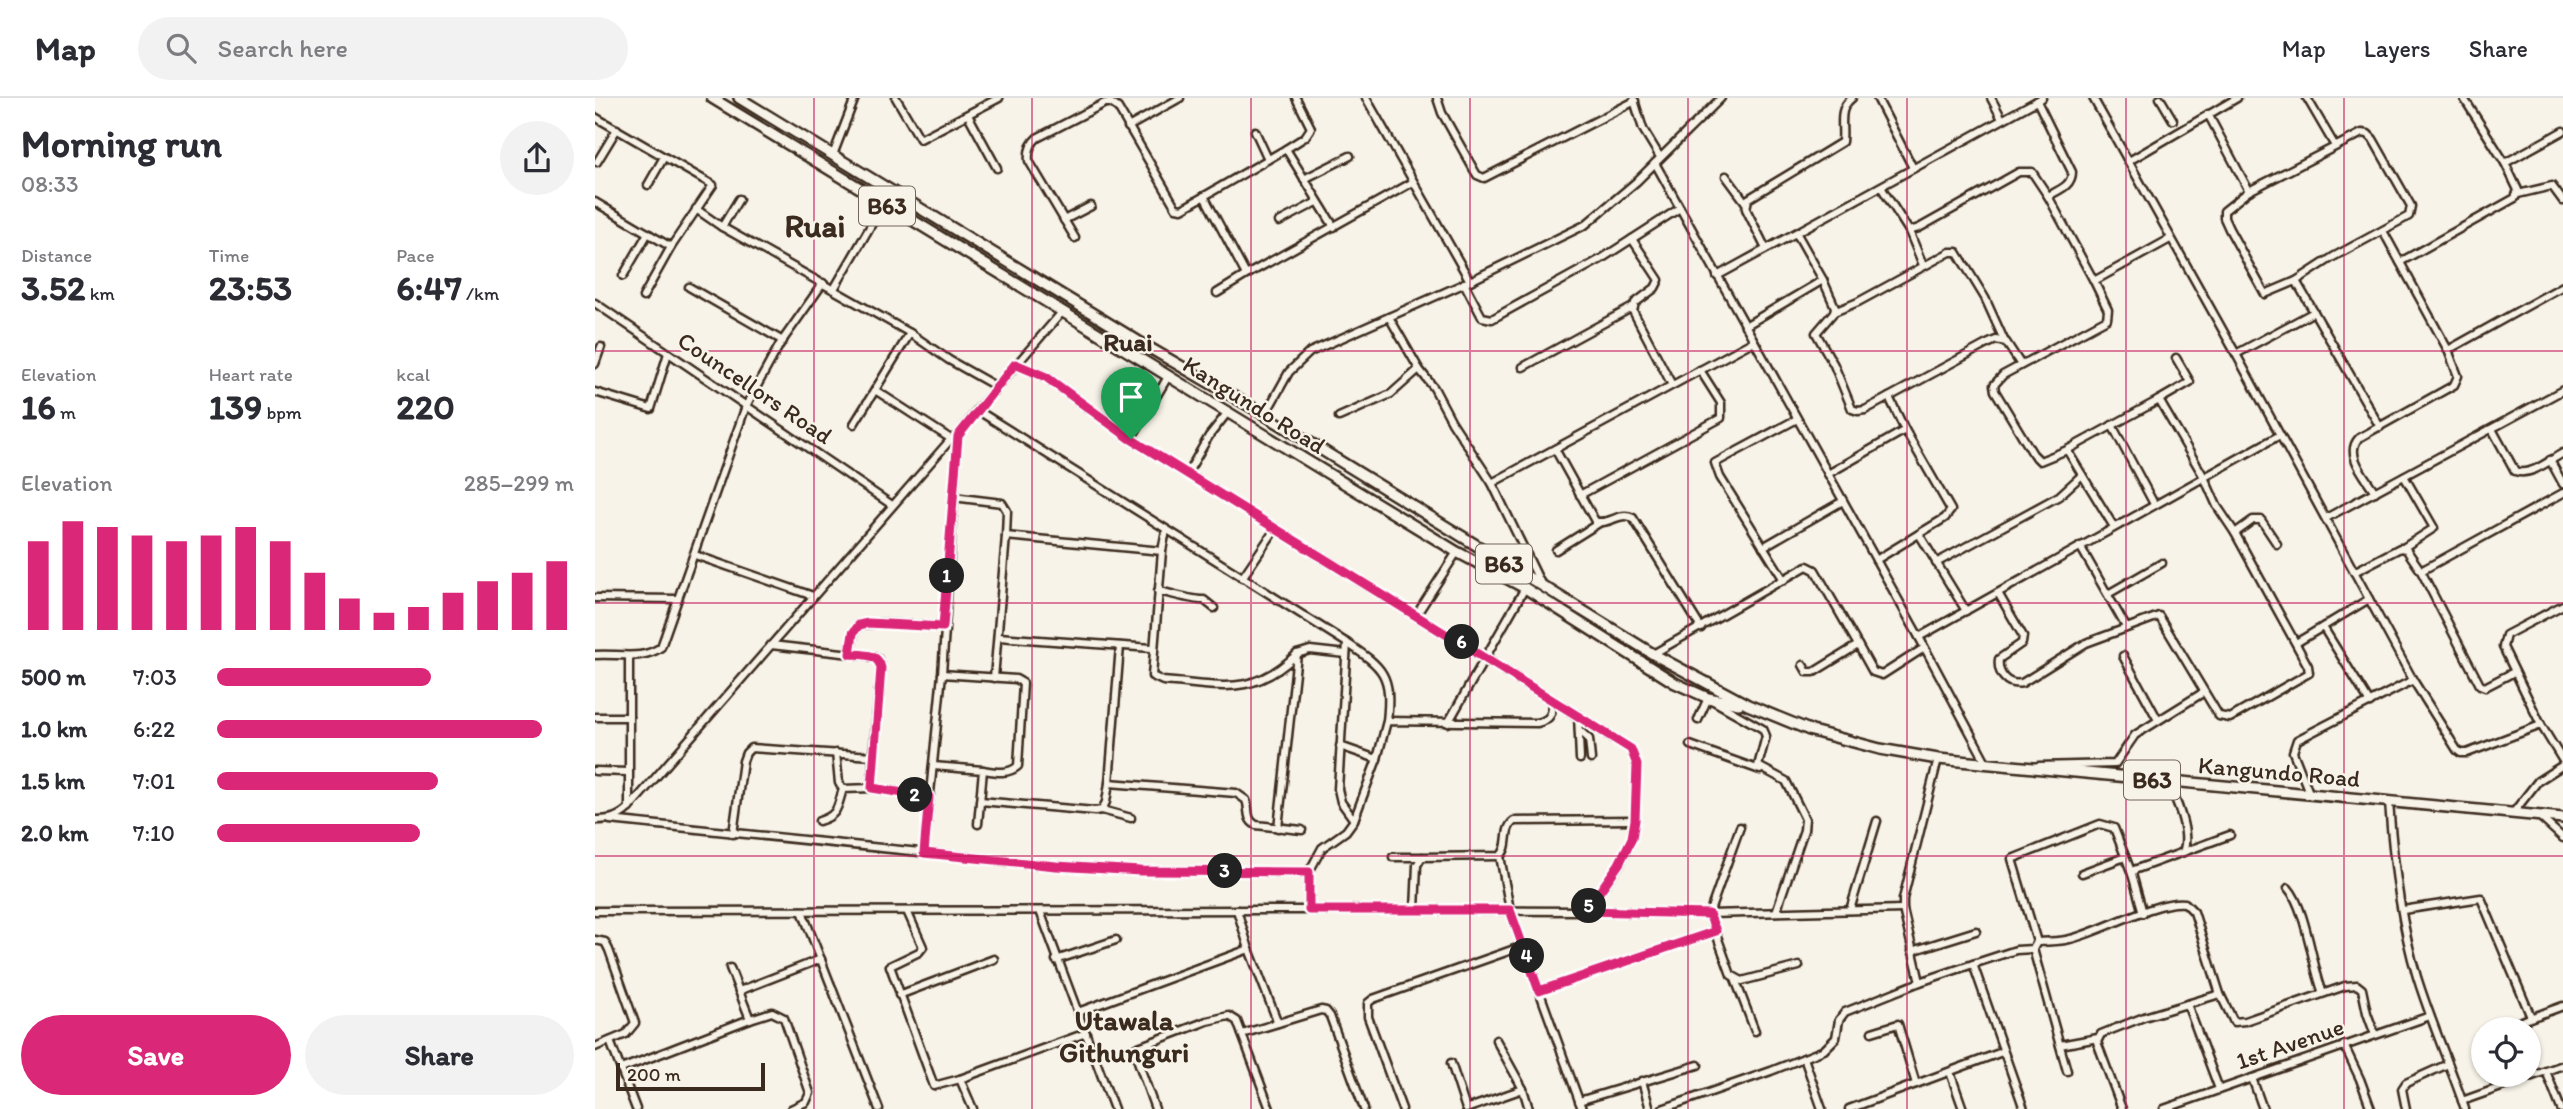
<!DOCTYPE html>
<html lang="en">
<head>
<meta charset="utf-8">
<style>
	body { margin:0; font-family:Itim,sans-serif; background:#f2f2f3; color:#2b2b33; height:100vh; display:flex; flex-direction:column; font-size:26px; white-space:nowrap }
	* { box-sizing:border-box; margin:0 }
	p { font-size:23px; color:#7c7c81 }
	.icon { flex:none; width:38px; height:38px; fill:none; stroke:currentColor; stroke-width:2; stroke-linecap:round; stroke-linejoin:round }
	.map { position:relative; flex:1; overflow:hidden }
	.panel { display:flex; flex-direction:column; background:#fff; width:595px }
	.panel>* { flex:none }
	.tools { position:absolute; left:1876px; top:919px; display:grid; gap:14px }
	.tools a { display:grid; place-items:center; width:70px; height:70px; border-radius:50%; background:#fff; box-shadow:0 2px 5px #0004; font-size:35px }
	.scale { position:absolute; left:21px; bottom:18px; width:149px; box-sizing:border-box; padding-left:7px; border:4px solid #3b2a1e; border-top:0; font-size:19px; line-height:24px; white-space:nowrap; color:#3b2a1e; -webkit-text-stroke:5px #f7f3e8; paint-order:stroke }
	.pin { position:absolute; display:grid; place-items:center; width:60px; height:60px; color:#fff; margin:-72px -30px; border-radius:50% 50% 50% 0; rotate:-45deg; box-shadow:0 0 7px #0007 }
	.pin .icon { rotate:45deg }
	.km { position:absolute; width:35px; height:35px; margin:-18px; border-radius:50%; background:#222; color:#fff; font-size:19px; line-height:35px; text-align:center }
	.round { display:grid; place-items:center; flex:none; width:74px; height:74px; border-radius:37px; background:#f2f2f3 }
	.overview { display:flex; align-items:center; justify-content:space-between; height:119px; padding:0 21px }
	h1 { font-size:38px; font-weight:800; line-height:52px }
	.stats { display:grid; grid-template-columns:repeat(3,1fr); gap:10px; height:119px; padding:7px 21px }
	.stats div { display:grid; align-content:center }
	.stats b { font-size:35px; font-weight:800 }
	.stats small { font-size:19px; font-weight:400 }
	.stats p { font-size:19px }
	.chart { height:196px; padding:14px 21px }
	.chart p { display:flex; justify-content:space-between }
	.chart svg { width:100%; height:126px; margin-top:7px; stroke:#db2777; stroke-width:6 }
	.button { display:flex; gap:14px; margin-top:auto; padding:14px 21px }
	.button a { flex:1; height:80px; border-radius:42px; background:#db2777; color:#fff; font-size:28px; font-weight:800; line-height:80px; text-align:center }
	.button a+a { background:#f2f2f3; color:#2b2b33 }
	ul { padding:0 21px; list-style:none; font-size:23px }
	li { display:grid; grid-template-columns:112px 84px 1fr; align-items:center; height:52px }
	li i { height:18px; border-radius:9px; background:#db2777 }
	header { display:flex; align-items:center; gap:42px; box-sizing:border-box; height:98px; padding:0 35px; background:#fff; border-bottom:2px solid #e1e1e2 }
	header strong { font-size:33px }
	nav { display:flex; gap:38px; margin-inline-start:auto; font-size:24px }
	.search { width:490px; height:63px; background:#f2f2f3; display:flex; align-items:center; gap:18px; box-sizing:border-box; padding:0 24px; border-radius:38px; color:#7c7c81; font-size:26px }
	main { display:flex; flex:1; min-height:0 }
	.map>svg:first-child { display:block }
</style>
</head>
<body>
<header>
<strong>Map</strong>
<div class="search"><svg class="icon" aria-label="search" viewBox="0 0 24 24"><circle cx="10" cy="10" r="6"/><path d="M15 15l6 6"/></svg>Search here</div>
<nav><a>Map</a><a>Layers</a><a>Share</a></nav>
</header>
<main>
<section class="panel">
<div class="overview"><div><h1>Morning run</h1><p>08:33</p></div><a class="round"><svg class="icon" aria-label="share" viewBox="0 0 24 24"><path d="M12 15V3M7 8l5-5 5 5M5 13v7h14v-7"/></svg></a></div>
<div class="stats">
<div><p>Distance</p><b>3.52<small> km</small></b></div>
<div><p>Time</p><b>23:53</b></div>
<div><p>Pace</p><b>6:47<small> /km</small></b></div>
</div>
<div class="stats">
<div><p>Elevation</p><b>16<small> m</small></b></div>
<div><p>Heart rate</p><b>139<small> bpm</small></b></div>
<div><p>kcal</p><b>220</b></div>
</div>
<div class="chart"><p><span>Elevation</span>285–299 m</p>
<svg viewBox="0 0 160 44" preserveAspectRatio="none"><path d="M5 44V13M15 44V6M25 44V8M35 44V11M45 44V13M55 44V11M65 44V8M75 44V13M85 44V24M95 44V33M105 44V38M115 44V36M125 44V31M135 44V27M145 44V24M155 44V20"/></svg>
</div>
<ul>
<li><b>500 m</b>7:03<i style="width:60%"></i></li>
<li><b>1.0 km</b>6:22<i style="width:91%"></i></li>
<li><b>1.5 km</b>7:01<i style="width:62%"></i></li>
<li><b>2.0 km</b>7:10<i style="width:57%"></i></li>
</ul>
<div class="button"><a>Save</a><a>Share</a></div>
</section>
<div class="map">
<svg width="1968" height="1011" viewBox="0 0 1968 1011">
	<rect width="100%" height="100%" fill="#f7f3e8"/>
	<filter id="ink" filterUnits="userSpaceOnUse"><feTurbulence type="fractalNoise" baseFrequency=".0143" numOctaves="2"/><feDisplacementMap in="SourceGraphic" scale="14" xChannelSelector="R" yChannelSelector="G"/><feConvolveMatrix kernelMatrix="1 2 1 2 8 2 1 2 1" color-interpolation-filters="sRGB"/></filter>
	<g filter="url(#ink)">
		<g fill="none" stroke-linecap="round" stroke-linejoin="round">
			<!-- minor casing -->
			<g stroke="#3b2a1e" stroke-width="11">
				<g id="minor">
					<path d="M301,0L325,41L404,0"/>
					<path d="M771,0L875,183"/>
					<path d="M842,0L847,15L879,72L882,77L889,80L1040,3"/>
					<path d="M1282,0L1318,70"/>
					<path d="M1396,0L1407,21"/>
					<path d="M1498,0L1641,256L1818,582L1862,652L1866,655H1872L1946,627"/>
					<path d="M1565,0L1578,22"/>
					<path d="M1712,0L1740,48"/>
					<path d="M1039,2L1048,31L1065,59"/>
					<path d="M1870,2L1910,65L1968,33"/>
					<path d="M1442,3L1477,74C1477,88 1464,92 1453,98"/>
					<path d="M1613,16L1654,93"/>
					<path d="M373,17L402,70"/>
					<path d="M0,19L118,87L76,149L0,104"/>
					<path d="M533,29L585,0"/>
					<path d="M660,33L673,61"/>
					<path d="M1767,35L1773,36L1778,41L1816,108L1814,118L1738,159L1701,183L1670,196L1634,131L1629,120V113L1654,93Z"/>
					<path d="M691,51L710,39L716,30L701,0"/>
					<path d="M238,57L260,0"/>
					<path d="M1534,63L1642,0"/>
					<path d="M2,64L22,31"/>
					<path d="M1060,65L1324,539L1392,666"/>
					<path d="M1131,78L1151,105"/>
					<path d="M709,81L755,58"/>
					<path d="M53,87L69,59"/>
					<path d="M1286,89L1314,133L1324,130L1424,74H1437L1453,98L1499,183L1575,141"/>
					<path d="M1923,96L1957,88L1968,103"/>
					<path d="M609,98L650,175L653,176L818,84"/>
					<path d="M101,111L127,129L315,235L280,292L356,341"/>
					<path d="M469,122L496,108"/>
					<path d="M684,124L722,104"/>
					<path d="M127,129L144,101"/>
					<path d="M1314,133L1328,167"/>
					<path d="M1202,136L1228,182"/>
					<path d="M480,140L434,63C433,54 435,46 442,40L510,5H516L523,10L581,110L587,111L691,51L739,129"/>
					<path d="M1037,141L1064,182L1060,190L1040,205L1038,213L1077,287"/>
					<path d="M1171,151L1151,111L1153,101L1247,44C1249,26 1242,12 1257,0"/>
					<path d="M1805,164L1920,100L1923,92L1910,65"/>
					<path d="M28,178L53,135"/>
					<path d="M1122,178L1447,0"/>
					<path d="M1499,183L1513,212L1512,221L1408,277L1399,287L1400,293L1438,356L1445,363L1472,352L1564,302L1609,379L1622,408L1640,435"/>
					<path d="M869,185L887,219L897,221L1006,161L1085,110"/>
					<path d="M94,189L188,243"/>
					<path d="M239,191L286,110"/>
					<path d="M622,195L653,176"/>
					<path d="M48,199L76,149"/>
					<path d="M0,205L297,407"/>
					<path d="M1239,214L1263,204L1355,154H1362L1390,200L1409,242"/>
					<path d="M1719,214L1785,329"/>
					<path d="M794,219L824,271"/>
					<path d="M1150,228L1228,182L1240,209L1239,214L1221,235L1239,267L1257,311L1263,313L1270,312L1390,247L1401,242L1411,244L1426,267"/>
					<path d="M315,235L354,262L402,289"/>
					<path d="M1853,252L1968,188"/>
					<path d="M1641,256L1719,214L1701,183"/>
					<path d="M0,266L6,249"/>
					<path d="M420,266L451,279L536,341L1036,651L1042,667L1040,722L1037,740L1025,766L991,813"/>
					<path d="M928,269L1038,209"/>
					<path d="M0,294L56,311L73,255"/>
					<path d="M1564,302L1595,284L1581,260"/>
					<path d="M382,312L752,545L743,691L746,704L759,722L751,733L727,750L714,774"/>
					<path d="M670,317L694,274L715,254L875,183L990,127L1041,84L1126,0"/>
					<path d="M744,319L796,296L824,271L839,290L857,324L897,385L947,488"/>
					<path d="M259,326L280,292"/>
					<path d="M1517,327L1559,406"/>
					<path d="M1897,331L1920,373C1935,379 1955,362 1968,355"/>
					<path d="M536,341L574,277"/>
					<path d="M960,351L1000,423C1014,428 1024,413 1038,420L1106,530"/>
					<path d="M1472,352L1519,429"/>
					<path d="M1955,362L1968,386"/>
					<path d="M592,376L614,338L633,314"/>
					<path d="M1233,376L1310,332L1294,299"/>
					<path d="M897,385L1159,243"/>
					<path d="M1780,394C1770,378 1749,356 1764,340L1859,287L1863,278L1853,252L1788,133"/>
					<path d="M985,397L1126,320V305L1105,272"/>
					<path d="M358,399L407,405L412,413L411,438"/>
					<path d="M1731,420L1968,292"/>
					<path d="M571,432L567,453L557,578L568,583C625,587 657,600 702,556"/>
					<path d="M1324,436L1371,513"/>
					<path d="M1485,448L1531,529"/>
					<path d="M1168,449L1248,403"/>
					<path d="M1808,450L1839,430L1809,378"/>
					<path d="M961,452L1004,425"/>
					<path d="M100,457L218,498"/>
					<path d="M1281,462L1350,420L1356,412L1310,332"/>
					<path d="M1341,465L1464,398L1487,377"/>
					<path d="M1826,473L1968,395"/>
					<path d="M1759,474L1805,450L1811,451L1826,473L1885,587L1890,589L1919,574"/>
					<path d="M647,480L681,430"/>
					<path d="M1189,482L1125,379L1120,365L1202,321"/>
					<path d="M563,493C575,495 600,503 609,502L619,510"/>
					<path d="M1403,495L1428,538L1427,545L1404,561C1402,576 1412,588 1427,585L1491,545L1564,518L1624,618L1635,620L1714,575L1713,568L1640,435L1658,422H1666L1682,446"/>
					<path d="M1513,496L1567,465"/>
					<path d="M0,500L82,501"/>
					<path d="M1968,507L1911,537L1908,549L1946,627L1968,663"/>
					<path d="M822,516L862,454"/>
					<path d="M1728,529L1775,605"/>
					<path d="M403,539L557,550"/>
					<path d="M1324,539L1685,337"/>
					<path d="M752,545C789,570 797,577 792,623"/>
					<path d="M1701,545L1774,501"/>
					<path d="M176,547L274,558L283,561L286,570L278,658"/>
					<path d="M1263,547L1278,574L1287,577L1329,550"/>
					<path d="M255,556L259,535L264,527L286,525L348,529"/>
					<path d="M1058,556L1212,468L1220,472L1263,547L1219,574H1212L1208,567"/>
					<path d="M0,557C22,555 47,563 66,549L151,308L185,246L228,185"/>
					<path d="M34,558V710"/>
					<path d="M1528,558L1563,622"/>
					<path d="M347,576L421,581L428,585L423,668C413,677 400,674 388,672"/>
					<path d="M399,580L411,438L567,453"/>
					<path d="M983,617L985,661"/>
					<path d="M0,619H34"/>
					<path d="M1103,622L1113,600L1168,631L1171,638L1163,668L1191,683L1210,721L1209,732L1181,814"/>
					<path d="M853,625L930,490"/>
					<path d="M984,632L994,641L996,661"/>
					<path d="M1095,647L1165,672"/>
					<path d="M745,648L782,661"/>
					<path d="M241,655L244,685L248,691L277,690"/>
					<path d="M1343,661L1308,801V811L1325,884L1378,866L1429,1011"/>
					<path d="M338,668L388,672L383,726"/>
					<path d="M1443,668L1520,666L1540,637L1609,594"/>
					<path d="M0,673L33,674"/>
					<path d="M1571,683C1581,699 1596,736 1588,754"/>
					<path d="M514,685L641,695L651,702C655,711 650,721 661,727L707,732"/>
					<path d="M1715,697L1698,654L1702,642L1818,582"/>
					<path d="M385,703L500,713L507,712L511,704L514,685L525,548"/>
					<path d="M1794,704C1798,762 1805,823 1822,879C1836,924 1855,967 1870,1011"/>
					<path d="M507,712L536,720"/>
					<path d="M1918,715L1943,683L1968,667"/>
					<path d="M1945,719L1968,740"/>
					<path d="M0,722C15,722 23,720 34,710L356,341L363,338L382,312L468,213"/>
					<path d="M15,722L461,768L546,773L714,774V812"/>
					<path d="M759,722L782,661L792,623L942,625C956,622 957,616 958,602"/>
					<path d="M224,723C244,717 242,709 248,691"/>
					<path d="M1145,729L1114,816L1136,877L1147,883L1204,868"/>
					<path d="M683,730L702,556L715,552L751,556"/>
					<path d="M138,736L148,663L151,655L156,650L278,658L277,690L334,699"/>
					<path d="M329,755L347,576L363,338"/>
					<path d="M905,758L915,812L987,1011"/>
					<path d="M798,759H827"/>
					<path d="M1487,775L1530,759"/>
					<path d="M1537,776L1539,772L1635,737"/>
					<path d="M1693,790C1711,810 1717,868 1728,895"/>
					<path d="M820,812L822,767L827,759L905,758C916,749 907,732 919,723L1040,722"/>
					<path d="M1255,812L1282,723"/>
					<path d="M1808,812L1886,800L1936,919"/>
					<path d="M0,813L714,812L991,813L1114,816L1308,811"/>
					<path d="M207,813L284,1011"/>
					<path d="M312,813L328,849L324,854L295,868L339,988L365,981"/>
					<path d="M445,813L519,1011"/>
					<path d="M0,842L10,844L14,852L40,925L31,936L0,949"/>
					<path d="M1442,844L1417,761L1505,726L1519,730L1537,776L1548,815"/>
					<path d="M654,851L683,925"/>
					<path d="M1438,851L1472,973"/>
					<path d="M1317,853L1381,833"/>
					<path d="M461,862L521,842"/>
					<path d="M1378,866L1421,852L1438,851L1442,844C1453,843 1465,844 1475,841C1506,834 1560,802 1590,805L1599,814L1625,896L1639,924L1650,923L1750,888L1762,887L1767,891L1772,915L1780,937"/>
					<path d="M135,870L144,893"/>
					<path d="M1140,881L1160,933"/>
					<path d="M944,893L1121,833"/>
					<path d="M304,897L399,861"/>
					<path d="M1592,906L1624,991"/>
					<path d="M483,914L654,851L642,812"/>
					<path d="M1905,931L1968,908"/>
					<path d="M1277,934L1303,926L1321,986"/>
					<path d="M647,936L726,912L731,913L735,918L769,1011"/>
					<path d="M901,942L928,991L934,1011"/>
					<path d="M15,943L41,1011"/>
					<path d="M1465,947L1503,940"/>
					<path d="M1749,947L1765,981L1776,1011"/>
					<path d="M1209,960L1227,1011"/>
					<path d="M856,965L871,1011"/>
					<path d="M26,971L155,921"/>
					<path d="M1951,973L1966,1011"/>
					<path d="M1355,974L1368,1011"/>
					<path d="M1657,980L1668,1011"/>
					<path d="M1047,983L1055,1011"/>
					<path d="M984,1003L1103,967"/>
					<path d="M1867,1003L1968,967"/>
					<path d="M196,1011L211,1004L215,995L189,920L177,914L155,921L144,893L226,861"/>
					<path d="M378,1011L365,981L491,935"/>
					<path d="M560,1011L540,955L541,950L612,923L634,918L642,923L675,1011"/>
					<path d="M807,1011L773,919V905L778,901L928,848"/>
					<path d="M871,1011L928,991"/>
					<path d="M1067,1011L1176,973L1229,952L1241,940L1244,922L1250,914L1325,884"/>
					<path d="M1254,1011L1407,954"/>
					<path d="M1527,1011L1502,944L1506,936L1549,919L1625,896"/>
					<path d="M1569,1011L1835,918"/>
					<path d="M1811,1011L1807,991L1811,985L1853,966"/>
				</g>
			</g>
			<!-- highway casing -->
			<g stroke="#3b2a1e" stroke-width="14">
				<g id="highway">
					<path d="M117,0L862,454L930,490L1080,585L1113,600L1144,606"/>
					<path d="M144,0L546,245L670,317L1058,556L1153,607L1217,633L1285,651L1343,661L1968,720"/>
				</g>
			</g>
			<!-- minor -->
			<use href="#minor" stroke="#f7f3e8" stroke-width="6"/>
			<!-- highway -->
			<use href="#highway" stroke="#f7f3e8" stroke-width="9"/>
		</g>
	</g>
	<g fill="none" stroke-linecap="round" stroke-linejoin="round" filter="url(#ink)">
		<!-- route casing -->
		<g stroke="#fff" stroke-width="14">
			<path id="route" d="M420,266L451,279L536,341L1036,651L1042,667L1040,722L1037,740L1024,766L991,813L1114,816L1121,833L944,893L915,812H714V774L546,773L461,768L329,755L334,699L277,690L286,570C283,555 268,557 255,556L258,535L264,527L273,525L348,529L363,338Z"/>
		</g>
		<!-- route -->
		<use href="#route" stroke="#db2777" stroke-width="9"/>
	</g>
	<!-- grid -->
	<path fill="none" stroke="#c2185b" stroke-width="2" stroke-opacity="0.55" d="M219,0V1011M437,0V1011M656,0V1011M875,0V1011M1093,0V1011M1312,0V1011M1531,0V1011M1749,0V1011M0,253H1968M0,505H1968M0,758H1968"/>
	<g text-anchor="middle" stroke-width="5" stroke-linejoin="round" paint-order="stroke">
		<!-- shield labels -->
		<g fill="#f7f3e8" stroke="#73665b" stroke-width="2">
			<rect x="264" y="88.5" width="56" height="39" rx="5"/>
			<rect x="881" y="446.5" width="56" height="39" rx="5"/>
			<rect x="1529" y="662.5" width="56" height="39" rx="5"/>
		</g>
		<g font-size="23" font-weight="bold" fill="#3b2a1e">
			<text x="292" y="116">B63</text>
			<text x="909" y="474">B63</text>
			<text x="1557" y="690">B63</text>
		</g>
		<!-- street labels -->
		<g font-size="24" fill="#3b2a1e" stroke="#f7f3e8">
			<text transform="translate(160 290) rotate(34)" y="8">Councellors Road</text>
			<text transform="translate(659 307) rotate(32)" y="8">Kangundo Road</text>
			<text transform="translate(1684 674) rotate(5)" y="8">Kangundo Road</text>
			<text transform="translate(1695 946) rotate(-19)" y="8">1st Avenue</text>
		</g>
		<!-- neighbourhood labels -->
		<g font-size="26" font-weight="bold" fill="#3b2a1e" stroke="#f7f3e8">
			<text x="533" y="253">Ruai</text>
		</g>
		<!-- quarter labels -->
		<g font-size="28" font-weight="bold" fill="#3b2a1e" stroke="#f7f3e8">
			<text x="529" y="932">Utawala<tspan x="529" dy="32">Githunguri</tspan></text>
		</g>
		<!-- district labels -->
		<g font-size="32" font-weight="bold" fill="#3b2a1e" stroke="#f7f3e8">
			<text x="220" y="139">Ruai</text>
		</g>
	</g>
</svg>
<div class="tools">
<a><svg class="icon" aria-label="locate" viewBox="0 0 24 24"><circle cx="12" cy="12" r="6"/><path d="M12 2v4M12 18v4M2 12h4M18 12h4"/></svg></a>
</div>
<div class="scale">200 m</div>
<div class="pin" style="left:536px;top:341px;background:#1e9e55"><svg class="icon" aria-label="arrive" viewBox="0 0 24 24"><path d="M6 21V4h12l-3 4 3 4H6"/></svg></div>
<b class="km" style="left:352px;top:478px">1</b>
<b class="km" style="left:320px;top:697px">2</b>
<b class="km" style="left:630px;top:773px">3</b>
<b class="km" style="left:932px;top:858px">4</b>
<b class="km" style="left:994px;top:808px">5</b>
<b class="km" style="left:867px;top:544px">6</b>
</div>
</main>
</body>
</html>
